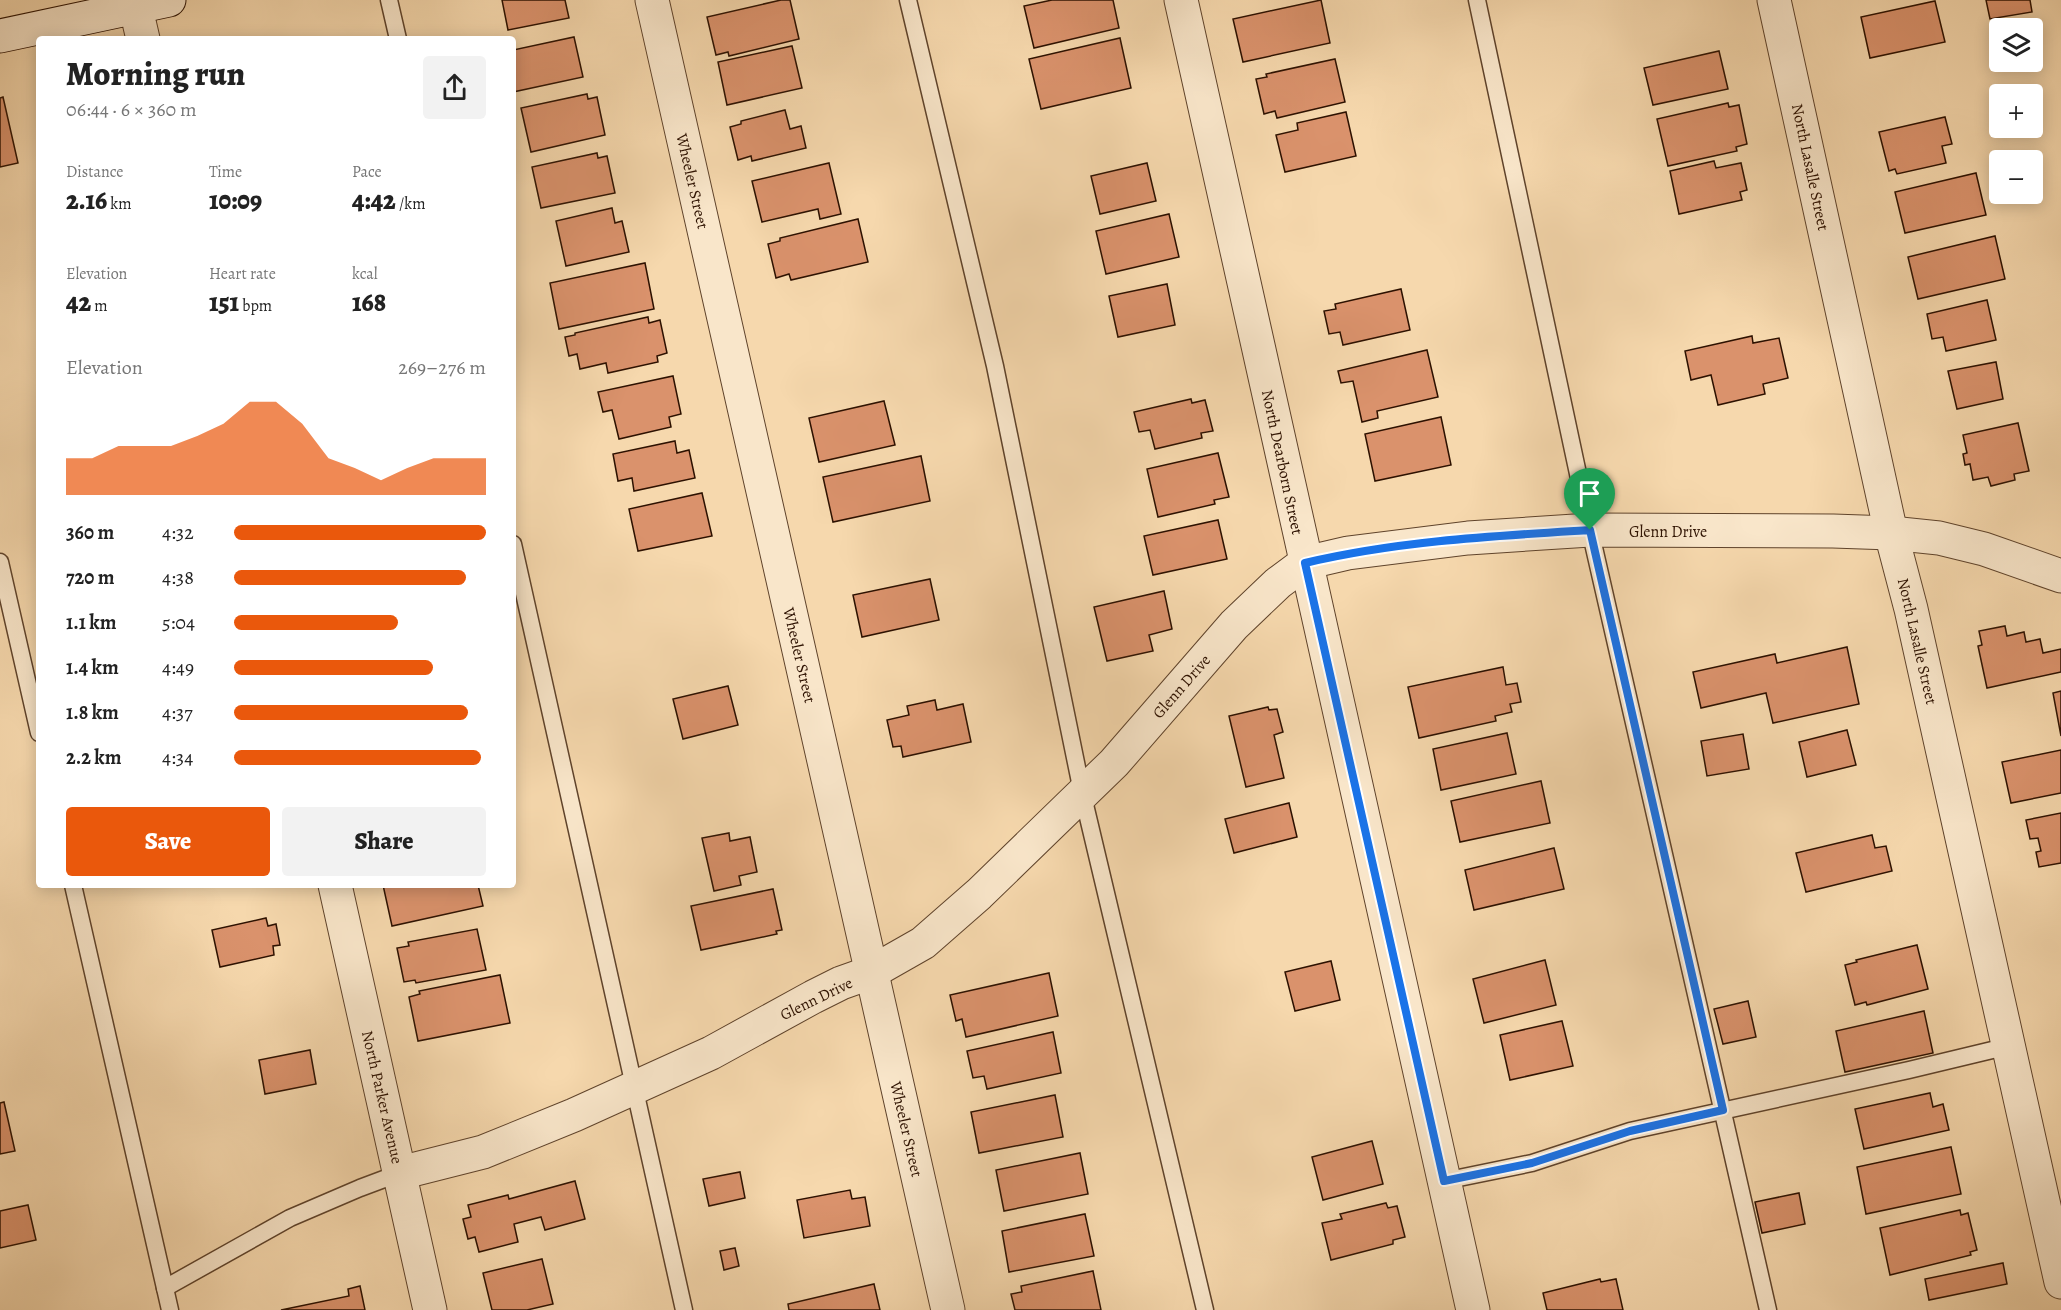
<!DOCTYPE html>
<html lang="en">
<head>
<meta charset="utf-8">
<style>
	body { margin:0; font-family:Alegreya,serif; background:#f2f2f2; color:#222; height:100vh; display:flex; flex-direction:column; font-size:22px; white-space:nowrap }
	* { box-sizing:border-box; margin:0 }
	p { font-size:20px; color:#767676 }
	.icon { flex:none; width:33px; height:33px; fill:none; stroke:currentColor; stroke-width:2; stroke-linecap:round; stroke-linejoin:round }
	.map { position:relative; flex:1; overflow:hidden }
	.panel { position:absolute; left:36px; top:36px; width:480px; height:852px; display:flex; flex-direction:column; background:#fff; border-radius:6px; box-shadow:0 3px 15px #0003 }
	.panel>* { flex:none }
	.tools { position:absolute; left:1989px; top:18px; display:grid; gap:12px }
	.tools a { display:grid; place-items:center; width:54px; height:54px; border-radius:6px; background:#fff; box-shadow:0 3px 15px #0003; font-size:30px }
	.pin { position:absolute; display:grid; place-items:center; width:51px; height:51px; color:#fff; margin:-62px -26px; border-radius:50% 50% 50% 0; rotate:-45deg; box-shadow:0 0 6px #0007 }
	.pin .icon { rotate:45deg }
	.round { display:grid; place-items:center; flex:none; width:63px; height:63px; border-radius:6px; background:#f2f2f2 }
	.summary { display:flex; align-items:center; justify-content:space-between; height:102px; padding:0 30px }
	h1 { font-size:33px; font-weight:800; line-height:45px }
	.stats { display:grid; grid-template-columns:repeat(3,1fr); gap:9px; height:102px; padding:6px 30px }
	.stats div { display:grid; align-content:center }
	.stats b { font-size:26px; font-weight:800 }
	.stats small { font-size:16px; font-weight:400 }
	.stats p { font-size:16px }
	.chart { height:168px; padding:12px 30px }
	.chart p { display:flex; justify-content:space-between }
	.chart svg { width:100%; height:108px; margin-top:6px; fill:#ea580c; opacity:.7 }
	.cta { display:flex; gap:12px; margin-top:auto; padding:12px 30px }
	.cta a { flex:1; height:69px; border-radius:6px; background:#ea580c; color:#fff; font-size:24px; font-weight:800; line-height:69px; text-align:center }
	.cta a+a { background:#f2f2f2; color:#222 }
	ul { padding:0 30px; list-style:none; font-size:20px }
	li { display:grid; grid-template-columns:96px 72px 1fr; align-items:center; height:45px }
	li i { height:15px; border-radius:8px; background:#ea580c }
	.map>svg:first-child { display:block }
</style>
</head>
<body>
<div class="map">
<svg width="2061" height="1310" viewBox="0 0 2061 1310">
	<rect width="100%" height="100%" fill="#f6d8ad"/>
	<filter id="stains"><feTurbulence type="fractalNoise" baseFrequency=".00333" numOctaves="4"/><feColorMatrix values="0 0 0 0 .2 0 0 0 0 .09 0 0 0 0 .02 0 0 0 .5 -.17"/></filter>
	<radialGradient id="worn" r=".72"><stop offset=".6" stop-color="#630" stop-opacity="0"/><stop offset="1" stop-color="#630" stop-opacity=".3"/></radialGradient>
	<!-- building -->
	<g fill="#da926c" stroke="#2d1100" stroke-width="1.5">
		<path d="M502,0H565L569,18L508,30Z"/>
		<path d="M781,0H790L799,39L729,56L728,52L716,55L707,17Z"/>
		<path d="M1052,0H1113L1119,28L1034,48L1024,6Z"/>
		<path d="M1321,0L1330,43L1243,62L1233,19Z"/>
		<path d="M1986,0H2030L2032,12L1990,19Z"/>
		<path d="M1935,1L1945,42L1870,58L1861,17Z"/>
		<path d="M574,37L583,77L513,92V50Z"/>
		<path d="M1120,38L1131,88L1041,109L1029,59Z"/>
		<path d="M792,46L802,88L727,105L718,62Z"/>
		<path d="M1719,51L1728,89L1653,105L1644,68Z"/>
		<path d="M1335,59L1345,102L1277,118L1275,111L1264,114L1256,79L1267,77L1266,74Z"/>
		<path d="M587,94L588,99L597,97L605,135L531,152L521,108Z"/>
		<path d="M3,97L18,163L0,167V98Z"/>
		<path d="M1728,103L1729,107L1739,105L1747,144L1736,147L1737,151L1668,166L1657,119Z"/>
		<path d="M785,110L790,129L801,126L806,148L752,161L751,156L738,160L730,127L741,124V121Z"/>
		<path d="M1346,112L1356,156L1285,172L1276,135L1298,130L1297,123Z"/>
		<path d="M1945,117L1952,144L1942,146L1946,163L1897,174L1895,169L1889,171L1879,132Z"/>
		<path d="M597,153L598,158L607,156L615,193L541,208L532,167Z"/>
		<path d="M1714,161L1716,168L1741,163L1747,190L1740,192L1742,200L1679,214L1670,171Z"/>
		<path d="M829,163L841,214L820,219L818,209L762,222L752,181Z"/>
		<path d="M1147,163L1156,201L1100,214L1091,176Z"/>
		<path d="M1976,173L1986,215L1905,233L1895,192Z"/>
		<path d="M612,208L615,223L622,221L629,252L566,266L556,221Z"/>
		<path d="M1169,214L1179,257L1106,274L1096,231Z"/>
		<path d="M858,219L868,262L791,280L789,274L776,278L768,244L780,241V238Z"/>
		<path d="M1995,236L2005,279L1918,299L1908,257Z"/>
		<path d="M645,263L654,309L559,329L550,283Z"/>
		<path d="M1167,284L1175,325L1118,337L1109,296Z"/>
		<path d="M1401,289L1410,330L1343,345L1340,332L1329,334L1324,311L1336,309L1335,304Z"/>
		<path d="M1987,300L1996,340L1946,351L1943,337L1932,339L1927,314Z"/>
		<path d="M648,317L649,323L660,320L667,353L657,356L658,362L608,373L606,363L580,369L577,354L569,356L565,337L575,335V333Z"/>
		<path d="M1752,336L1753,343L1779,338L1788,378L1763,384L1765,394L1718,405L1711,375L1691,380L1685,351Z"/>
		<path d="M1427,350L1438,397L1377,411L1378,418L1362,422L1353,381L1341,383L1338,371Z"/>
		<path d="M1996,362L2003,399L1957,409L1948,371Z"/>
		<path d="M673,376L681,414L669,417L671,427L619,439L612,410L603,412L598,392Z"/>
		<path d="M1191,399L1192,403L1205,400L1213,431L1201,433L1202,438L1155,449L1150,430L1139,432L1134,412Z"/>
		<path d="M884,401L895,445L819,462L809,418Z"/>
		<path d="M1441,417L1451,465L1375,481L1365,434Z"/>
		<path d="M2018,423L2029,471L2014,474L2015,480L1991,486L1988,477L1973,480L1970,464L1965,465L1963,454L1967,453L1963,435Z"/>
		<path d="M675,441L677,453L689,450L695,478L634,491L632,478L618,481L613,454Z"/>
		<path d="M1218,453L1229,497L1214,500L1215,504L1158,517L1147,469Z"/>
		<path d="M921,456L930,501L833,522L823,477Z"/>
		<path d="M702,493L712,536L638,551L629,509Z"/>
		<path d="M1218,520L1227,559L1153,575L1144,536Z"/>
		<path d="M930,579L939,620L862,637L853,595Z"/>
		<path d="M1164,591L1172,629L1149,635L1153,651L1107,661L1094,607Z"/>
		<path d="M2005,626L2007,636L2024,632L2026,642L2040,639L2043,653L2061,649V672L1987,688L1978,646L1982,645L1979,631Z"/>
		<path d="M1847,647L1859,704L1773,723L1766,693L1701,708L1693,672L1775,654L1777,663Z"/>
		<path d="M1503,667L1506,685L1517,683L1521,702L1510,704L1512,712L1495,716L1496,721L1419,738L1408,687Z"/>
		<path d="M728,686L738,725L683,739L673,699Z"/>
		<path d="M2061,691V736L2053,693Z"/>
		<path d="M935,700L937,710L963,704L971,742L903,757L901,746L893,747L887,720L909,715L907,706Z"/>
		<path d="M1268,707L1269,710L1277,709L1283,732L1274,735L1284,778L1246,787L1229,716Z"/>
		<path d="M1847,730L1856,765L1807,777L1799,742Z"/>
		<path d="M1507,733L1516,774L1441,790L1433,749Z"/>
		<path d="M1743,734L1749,769L1707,776L1701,741Z"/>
		<path d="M2061,750V793L2011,803L2002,762Z"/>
		<path d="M1541,781L1550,823L1460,842L1451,801Z"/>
		<path d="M1289,803L1297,837L1234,853L1225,819Z"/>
		<path d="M2061,813V863L2039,867L2036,852L2041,851L2038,838L2030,839L2026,820Z"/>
		<path d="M729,833L730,841L750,837L757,872L739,876L741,885L714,891L702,838Z"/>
		<path d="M1872,835L1875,848L1886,846L1892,871L1806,892L1796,853Z"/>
		<path d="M1554,848L1564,889L1474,910L1465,870Z"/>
		<path d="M383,885H478L483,906L392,926Z"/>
		<path d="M773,889L782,930L776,931L777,934L701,950L691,906Z"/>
		<path d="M266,918L268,926L276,924L280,945L273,946L274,955L220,967L212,930Z"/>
		<path d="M477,929L486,970L416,983L415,980L404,982L397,948L409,946L408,942Z"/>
		<path d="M1917,945L1928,989L1867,1005L1866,1002L1855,1005L1845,965L1857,962L1856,960Z"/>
		<path d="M1545,960L1556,1005L1484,1023L1473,979Z"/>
		<path d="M1331,961L1340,1000L1295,1011L1285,972Z"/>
		<path d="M1049,973L1058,1016L966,1037L962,1019L956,1021L950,995Z"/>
		<path d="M500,975L510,1023L418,1041L409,997L420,994L419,991Z"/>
		<path d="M1748,1001L1756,1037L1723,1044L1714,1009Z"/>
		<path d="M1924,1011L1933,1053L1845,1072L1836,1031Z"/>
		<path d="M1562,1021L1573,1066L1510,1080L1500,1035Z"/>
		<path d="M1053,1032L1061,1073L987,1089L984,1076L973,1078L967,1051Z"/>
		<path d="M310,1050L316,1084L265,1094L259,1060Z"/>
		<path d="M1930,1093L1933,1107L1943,1104L1949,1130L1864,1149L1855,1109Z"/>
		<path d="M1055,1095L1063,1137L979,1153L971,1112Z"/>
		<path d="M4,1102L15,1151L0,1154V1103Z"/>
		<path d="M1372,1141L1383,1184L1323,1200L1312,1157Z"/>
		<path d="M1951,1147L1961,1194L1866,1214L1857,1167Z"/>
		<path d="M1080,1153L1088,1194L1004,1211L996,1170Z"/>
		<path d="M740,1172L745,1198L709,1206L703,1179Z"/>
		<path d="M575,1181L585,1219L545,1230L541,1217L514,1224L518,1242L479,1252L475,1237L468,1239L463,1219L471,1217L468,1205L508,1195L509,1199Z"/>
		<path d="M850,1190L852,1199L865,1197L870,1226L804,1238L797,1200Z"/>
		<path d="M1799,1193L1805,1224L1762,1233L1755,1202Z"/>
		<path d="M1386,1203L1388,1208L1397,1206L1405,1237L1393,1240V1244L1331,1260L1322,1223L1342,1219L1340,1214Z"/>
		<path d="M28,1205L36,1240L0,1248V1211Z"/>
		<path d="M1960,1210L1961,1215L1968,1213L1977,1250L1970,1252L1971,1255L1890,1275L1880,1228Z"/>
		<path d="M1085,1214L1094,1256L1009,1272L1002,1231Z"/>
		<path d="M735,1248L739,1266L724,1270L720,1251Z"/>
		<path d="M542,1259L553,1304L527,1310H492L483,1273Z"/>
		<path d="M2003,1263L2007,1284L1929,1300L1925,1279Z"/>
		<path d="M1093,1271L1101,1310H1015L1011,1294L1022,1292L1021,1286Z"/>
		<path d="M1600,1279L1601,1282L1616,1279L1623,1310H1547L1543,1293Z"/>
		<path d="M874,1284L880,1310H789L788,1304Z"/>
		<path d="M360,1286L365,1310H281L349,1296L348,1289Z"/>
	</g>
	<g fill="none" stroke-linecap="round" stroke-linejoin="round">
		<!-- lane casing -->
		<g stroke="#5f432b" stroke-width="19">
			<g id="lane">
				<path d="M389,0L398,39"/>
				<path d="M908,0L995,366L1082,792L1205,1310"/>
				<path d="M1477,0L1590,530L1768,1310"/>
				<path d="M513,544L684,1310"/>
				<path d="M0,562L39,733"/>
				<path d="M73,885L170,1310"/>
				<path d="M1444,1181L1532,1163L1630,1131L1909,1070L2009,1046"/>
				<path d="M165,1288L290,1218L360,1188L400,1173"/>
			</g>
		</g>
		<!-- street casing -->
		<g stroke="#5f432b" stroke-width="35">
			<g id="street">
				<path d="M134,0L143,39"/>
				<path d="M652,0L948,1310"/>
				<path d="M1181,0L1473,1310"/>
				<path d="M1774,0L1891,533L1911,609L2061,1282"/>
				<path d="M335,885L430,1310"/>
				<path d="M400,1173L483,1152L574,1115L711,1053L813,997L841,983L872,972L923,943L979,894L1114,763L1234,625L1278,583L1305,563L1348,553L1468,538L1590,530L1833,531L1891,533L1939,538L1984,549L2061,576"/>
			</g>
		</g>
		<!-- secondary casing -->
		<g stroke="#2d1100" stroke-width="35">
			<path id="secondary" d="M0,36L169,0"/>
		</g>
		<!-- lane -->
		<use href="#lane" stroke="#f9e6ca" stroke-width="16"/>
		<!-- street -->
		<use href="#street" stroke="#f9e6ca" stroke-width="33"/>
		<!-- secondary -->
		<use href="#secondary" stroke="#f9e6ca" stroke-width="33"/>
	</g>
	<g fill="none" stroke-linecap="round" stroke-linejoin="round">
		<!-- route casing -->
		<g stroke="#fff" stroke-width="12">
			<path id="route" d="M1590,530L1723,1110L1630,1131L1532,1163L1444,1181L1305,563C1398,541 1494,536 1590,530Z"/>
		</g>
		<!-- route -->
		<use href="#route" stroke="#1a73e8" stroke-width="8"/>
	</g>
	<g text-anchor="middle" stroke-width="4.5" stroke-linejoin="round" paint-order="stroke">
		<!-- street labels -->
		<g font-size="16" fill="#2d1100" stroke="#f9e6ca">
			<text transform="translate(1811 167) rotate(78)" y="6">North Lasalle Street</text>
			<text transform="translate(693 181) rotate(77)" y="6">Wheeler Street</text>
			<text transform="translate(1283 462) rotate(78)" y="6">North Dearborn Street</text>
			<text x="1668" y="537">Glenn Drive</text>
			<text transform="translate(1918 641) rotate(77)" y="6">North Lasalle Street</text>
			<text transform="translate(800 655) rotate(77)" y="6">Wheeler Street</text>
			<text transform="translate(1181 686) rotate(-49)" y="6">Glenn Drive</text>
			<text transform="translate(816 998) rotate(-26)" y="6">Glenn Drive</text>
			<text transform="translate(383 1097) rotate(77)" y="6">North Parker Avenue</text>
			<text transform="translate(907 1129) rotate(77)" y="6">Wheeler Street</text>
		</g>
	</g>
	<rect width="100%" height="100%" filter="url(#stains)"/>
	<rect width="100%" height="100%" fill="url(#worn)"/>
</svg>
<div class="tools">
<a><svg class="icon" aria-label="layers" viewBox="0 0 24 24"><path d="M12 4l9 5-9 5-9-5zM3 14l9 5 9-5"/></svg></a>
<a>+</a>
<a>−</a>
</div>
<div class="pin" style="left:1590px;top:530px;background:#1e9e55"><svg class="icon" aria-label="arrive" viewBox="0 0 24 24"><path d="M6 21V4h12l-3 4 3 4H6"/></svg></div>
<section class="panel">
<div class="summary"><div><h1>Morning run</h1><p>06:44 · 6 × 360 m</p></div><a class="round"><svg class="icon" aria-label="share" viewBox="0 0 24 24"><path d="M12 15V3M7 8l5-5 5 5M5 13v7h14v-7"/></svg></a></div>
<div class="stats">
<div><p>Distance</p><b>2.16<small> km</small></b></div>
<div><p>Time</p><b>10:09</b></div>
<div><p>Pace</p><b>4:42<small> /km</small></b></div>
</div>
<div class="stats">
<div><p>Elevation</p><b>42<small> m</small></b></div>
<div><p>Heart rate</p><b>151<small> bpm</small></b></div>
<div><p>kcal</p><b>168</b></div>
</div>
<div class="chart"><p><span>Elevation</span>269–276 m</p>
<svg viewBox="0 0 160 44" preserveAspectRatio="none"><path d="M0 44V29L10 29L20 24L30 24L40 24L50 20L60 15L70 6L80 6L90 15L100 29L110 33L120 38L130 33L140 29L150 29L160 29V44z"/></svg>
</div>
<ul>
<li><b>360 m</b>4:32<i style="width:100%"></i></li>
<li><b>720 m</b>4:38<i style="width:92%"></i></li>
<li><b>1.1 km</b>5:04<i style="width:65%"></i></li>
<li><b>1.4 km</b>4:49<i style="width:79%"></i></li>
<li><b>1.8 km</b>4:37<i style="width:93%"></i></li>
<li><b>2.2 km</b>4:34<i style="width:98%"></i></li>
</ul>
<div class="cta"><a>Save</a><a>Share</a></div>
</section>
</div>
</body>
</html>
